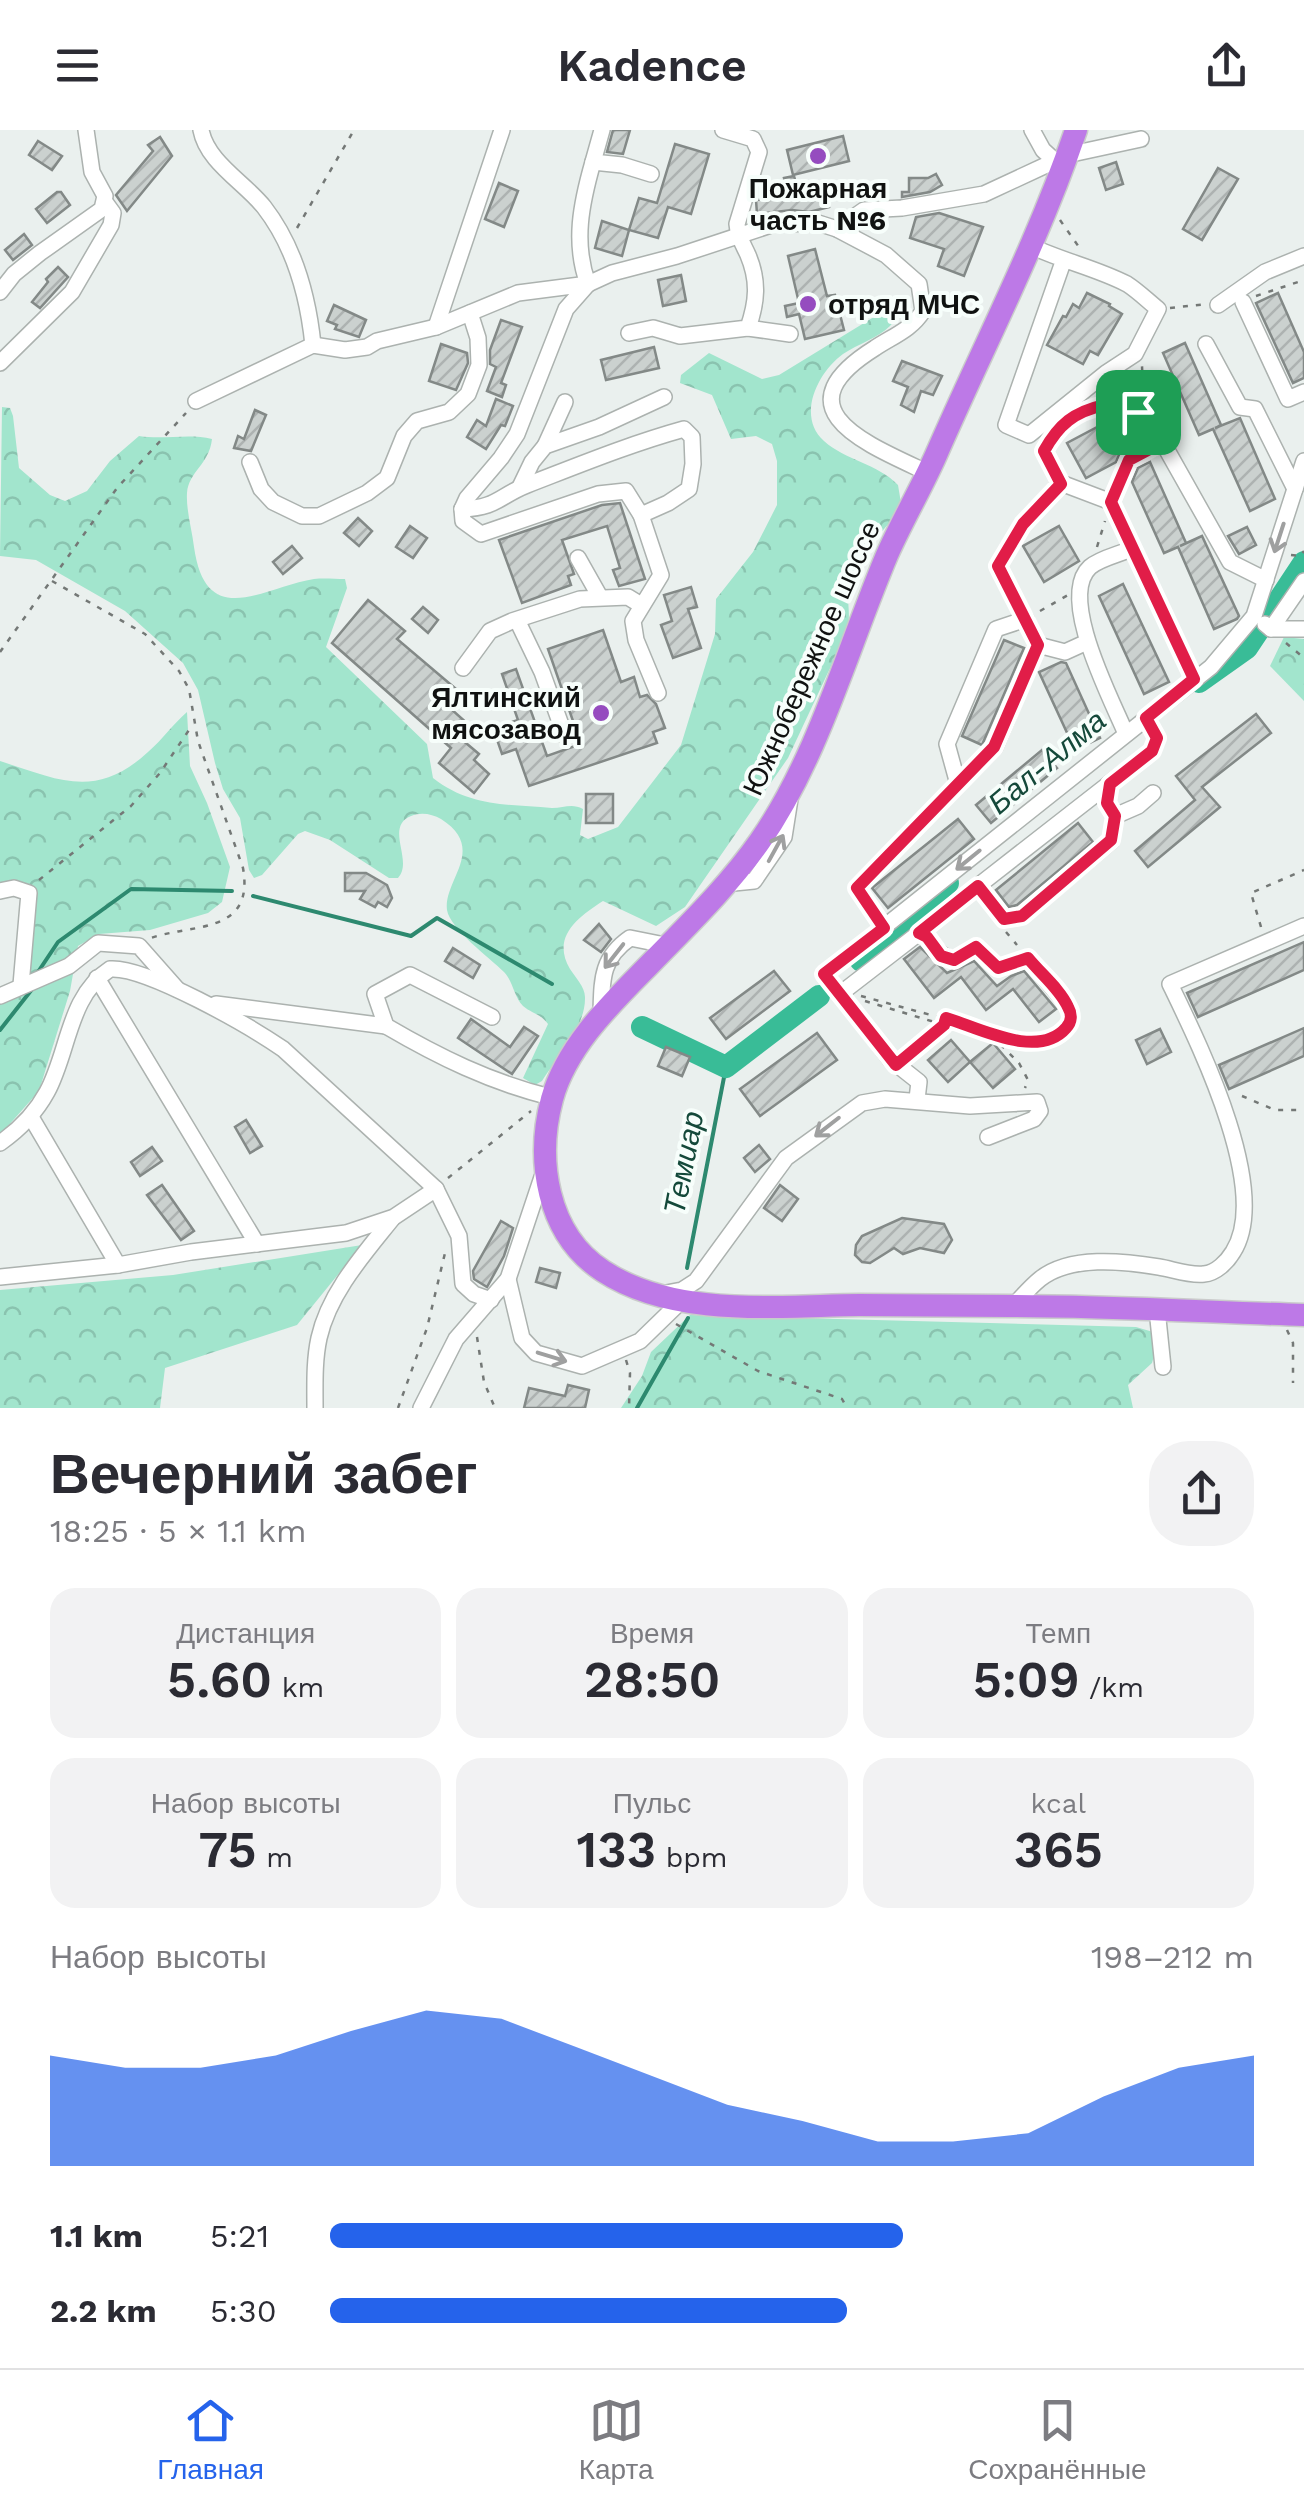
<!DOCTYPE html>
<html lang="ru">
<head>
<meta charset="utf-8">
<style>
	body { margin:0; font-family:"Work Sans",sans-serif; background:#f2f2f3; color:#2b2b33; height:100vh; display:flex; flex-direction:column; font-size:38px; white-space:nowrap }
	* { box-sizing:border-box; margin:0 }
	p { font-size:32px; color:#7c7c81 }
	.icon { flex:none; width:55px; height:55px; fill:none; stroke:currentColor; stroke-width:2; stroke-linecap:round; stroke-linejoin:round }
	.map { position:relative; height:1278px; overflow:hidden }
	.panel { display:flex; flex-direction:column; background:#fff; flex:1 }
	.panel>* { flex:none }
	.pin { position:absolute; display:grid; place-items:center; width:85px; height:85px; color:#fff; margin:-42px; border-radius:20px; box-shadow:0 5px 15px #0006 }
	.round { display:grid; place-items:center; flex:none; width:105px; height:105px; border-radius:40px; background:#f2f2f3 }
	.summary { display:flex; align-items:center; justify-content:space-between; height:170px; padding:0 50px }
	h1 { font-size:55px; font-weight:600; line-height:75px }
	.stats { display:grid; grid-template-columns:repeat(3,1fr); gap:15px; height:170px; padding:10px 50px }
	.stats div { display:grid; align-content:center; border-radius:25px; background:#f2f2f3; text-align:center }
	.stats b { font-size:50px; font-weight:600 }
	.stats small { font-size:28px; font-weight:400 }
	.stats p { font-size:28px }
	.chart { height:280px; padding:20px 50px }
	.chart p { display:flex; justify-content:space-between }
	.chart svg { width:100%; height:180px; margin-top:10px; fill:#2563eb; opacity:.7 }
	ul { padding:0 50px; list-style:none; font-size:32px }
	li { display:grid; grid-template-columns:160px 120px 1fr; align-items:center; height:75px }
	li i { height:25px; border-radius:12px; background:#2563eb }
	header { display:flex; justify-content:space-between; align-items:center; height:130px; padding:0 50px; background:#fff; font-size:45px; font-weight:600 }
	.menu { display:flex; justify-content:space-around; align-items:center; height:140px; border-top:2px solid #e1e1e2; background:#fff; font-size:28px; color:#7c7c81 }
	.menu a { display:grid; justify-items:center; gap:5px }
	.menu .selected { color:#2563eb }
	.map>svg:first-child { display:block }
</style>
</head>
<body>
<header><svg class="icon" aria-label="menu" viewBox="0 0 24 24"><path d="M4 6h16M4 12h16M4 18h16"/></svg>Kadence<svg class="icon" aria-label="share" viewBox="0 0 24 24"><path d="M12 15V3M7 8l5-5 5 5M5 13v7h14v-7"/></svg></header>
<div class="map">
<svg width="1304" height="1278" viewBox="0 0 1304 1278">
	<defs>
		<pattern id="forest-crowns" width="20" height="18" patternUnits="userSpaceOnUse" patternTransform="scale(2.5)"><rect width="20" height="18" fill="#a2e5cd"/><path d="M2 6a3 3 0 1 1 6 0M12 15a3 3 0 1 1 6 0" fill="none" stroke="#8ac3af"/></pattern>
		<pattern id="building-hatch" width="6" height="6" patternUnits="userSpaceOnUse" patternTransform="scale(2.5)"><rect width="6" height="6" fill="#cbd1cf"/><path d="M-1 1l2-2M0 6l6-6M5 7l2-2" fill="none" stroke="#adb2b1"/></pattern>
	</defs>
	<rect width="100%" height="100%" fill="#eaf0ee"/>
	<!-- forest -->
	<g fill="url(#forest-crowns)">
		<path d="M900,171L905,177C900,183 896,190 890,196C878,208 858,214 843,224C818,242 796,286 824,311C845,330 878,334 898,355L901,373L899,382C880,405 849,432 848,464C848,479 851,489 846,504L788,628L685,777L656,796L603,771C578,787 551,807 570,839C575,847 585,857 585,867C586,897 557,927 542,951L535,955L523,948L548,894C541,884 531,883 523,876C514,867 513,851 504,842C490,828 450,799 447,780C443,750 488,719 441,689C432,684 421,682 411,686C384,697 414,731 398,748H389L330,710L305,701L298,704L262,745L254,748L249,740L240,688L223,659L215,633L198,560L183,533L125,481L36,430L0,426L2,277L10,278L13,286L19,338L50,365L65,371L87,361L110,331L139,306C164,310 189,303 212,309C209,335 189,341 187,363C186,380 192,400 194,417C206,502 263,457 314,449C324,448 335,449 345,449L347,458L326,517L427,614L433,648C470,677 507,674 552,678C564,678 572,673 583,679L580,705L588,709L618,697L681,615L715,504L716,469L753,422L777,375V331L772,314L756,306L731,309L712,265L680,253L681,245L709,223L762,249L779,245Z"/>
		<path d="M1284,507L1304,509V571L1270,536Z"/>
		<path d="M187,582L190,636L207,673L230,737L222,772L208,783L150,800L99,804L78,816L70,861L39,961L0,1005V871L17,847L26,758L0,756V631C59,650 96,670 148,622C162,610 173,594 187,582Z"/>
		<path d="M362,1115L297,1195L165,1238L160,1278H0V1160L173,1145Z"/>
		<path d="M690,1185L1136,1197L1160,1204L1152,1233L1128,1255L1133,1278H621L642,1246L651,1222Z"/>
	</g>
	<g fill="none" stroke-linecap="round" stroke-linejoin="round">
		<!-- stream -->
		<g stroke="#2d896f" stroke-width="4">
			<path d="M253,766L411,806L437,788L552,854"/>
			<path d="M38,842L58,812L131,759L232,761"/>
			<path d="M0,900L33,858"/>
			<path d="M687,1138L726,937"/>
			<path d="M637,1278L688,1188"/>
		</g>
		<!-- river -->
		<g stroke="#39bc97" stroke-width="22">
			<path d="M1199,552L1247,518L1304,432"/>
			<path d="M861,831L948,753"/>
			<path d="M642,897L726,937L819,866"/>
		</g>
	</g>
	<!-- building -->
	<g fill="url(#building-hatch)" stroke="#838987" stroke-width="2.5">
		<path d="M613,0H630L623,24L607,22Z"/>
		<path d="M843,6L849,31L793,45L787,20Z"/>
		<path d="M160,7L172,26L127,81L116,65L153,21L148,15Z"/>
		<path d="M38,11L62,26L52,40L29,25Z"/>
		<path d="M675,14L709,24L691,84L668,77L658,108L629,100L639,68L657,73Z"/>
		<path d="M1116,32L1123,54L1106,60L1099,38Z"/>
		<path d="M1218,38L1238,49L1202,110L1183,99Z"/>
		<path d="M936,44L942,55L930,62L902,67V62H909V48H928Z"/>
		<path d="M794,46L799,64L824,58L829,77L809,82L792,80L757,84L756,70L789,67L784,48Z"/>
		<path d="M499,53L518,61L504,97L485,89Z"/>
		<path d="M57,62H61L70,75L47,93L36,79Z"/>
		<path d="M939,83L983,97L964,146L938,136L944,119L910,108L916,87Z"/>
		<path d="M602,91L629,100L622,126L595,118Z"/>
		<path d="M24,104L32,115L13,130L5,120Z"/>
		<path d="M815,119L827,166L835,165L844,200L805,209L799,184L787,187L785,176L799,173L788,126Z"/>
		<path d="M58,137L68,147L40,178L32,172L48,152L46,149Z"/>
		<path d="M681,145L686,171L663,176L658,150Z"/>
		<path d="M1087,163L1110,174L1109,176L1122,184L1098,225L1090,221L1083,234L1047,215L1063,186L1066,187L1073,174L1079,178Z"/>
		<path d="M1278,163L1304,222V248L1293,253L1256,173Z"/>
		<path d="M334,175L366,190L359,207L335,199L337,195L327,191Z"/>
		<path d="M501,190L522,197L501,253L506,255L502,267L487,261L496,237L490,234V220Z"/>
		<path d="M1185,213L1221,295L1215,298L1240,288L1275,369L1250,381L1213,299L1199,305L1163,223Z"/>
		<path d="M441,214L467,223L468,233L456,260L429,251Z"/>
		<path d="M654,217L659,238L606,250L601,230Z"/>
		<path d="M902,231L942,246L933,265L921,261L914,282L901,275L908,257L893,251Z"/>
		<path d="M496,269L513,276L505,296L501,295L486,319L467,307L477,290L486,296Z"/>
		<path d="M255,280L266,285L251,321L234,318L238,306L244,309Z"/>
		<path d="M1103,294L1119,325L1116,332L1086,348L1067,313Z"/>
		<path d="M1150,332L1186,413L1180,416L1202,406L1239,486L1237,489L1214,499L1178,417L1164,423L1132,352L1138,338Z"/>
		<path d="M620,373L645,449L619,456L613,440L620,438L607,396L562,410L574,444L568,446L571,455L522,473L499,410L602,375Z"/>
		<path d="M358,388L372,401L359,416L344,403Z"/>
		<path d="M410,396L427,408L413,428L396,417Z"/>
		<path d="M1059,396L1079,431L1044,452L1023,416Z"/>
		<path d="M1247,397L1256,415L1239,424L1228,406Z"/>
		<path d="M292,416L302,428L283,444L273,432Z"/>
		<path d="M1123,454L1169,552L1144,564L1099,466Z"/>
		<path d="M691,457L697,477L688,479L701,518L673,528L661,495L672,491L664,465Z"/>
		<path d="M368,470L405,501L397,509L463,565L451,579L470,596L460,608L479,624L474,630L489,644L474,663L439,633L451,618L332,513Z"/>
		<path d="M423,477L438,490L428,503L412,489Z"/>
		<path d="M603,500L621,552L634,547L640,567L647,565L656,574L665,598L653,602L657,613L529,656L516,619L502,624L493,598L518,590L502,544L516,539L547,626L581,614L548,519Z"/>
		<path d="M1004,510L1024,518L982,615L962,606Z"/>
		<path d="M1061,532L1066,533L1100,608L1075,620L1039,542Z"/>
		<path d="M1256,584L1271,603L1202,657L1220,677L1148,737L1135,721L1195,670L1176,646Z"/>
		<path d="M1042,620L1057,638L991,693L976,675Z"/>
		<rect x="586" y="664" width="27" height="29"/>
		<path d="M958,689L974,709L888,778L872,758Z"/>
		<path d="M1078,693L1093,712L1017,775L1009,777L996,760Z"/>
		<path d="M345,743H366L387,755L392,768L387,777L378,772L375,777L360,769L365,761H345Z"/>
		<path d="M599,794L611,809L601,822L584,810Z"/>
		<path d="M1304,812V840L1198,887L1187,863Z"/>
		<path d="M920,817L947,843L974,831L997,856L1011,846L1024,841L1056,879L1039,892L1013,859L986,880L961,847L934,868L904,829Z"/>
		<path d="M453,818L480,835L473,848L445,831Z"/>
		<path d="M774,841L790,861L726,909L710,888Z"/>
		<path d="M471,889L510,917L524,897L538,906L512,944L458,908Z"/>
		<path d="M1304,898V926L1229,959L1219,935Z"/>
		<path d="M1160,899L1171,922L1147,934L1136,910Z"/>
		<path d="M817,903L837,930L760,986L740,959Z"/>
		<path d="M951,910L970,932L948,952L928,930Z"/>
		<path d="M993,913L1015,939L993,958L970,932Z"/>
		<path d="M666,917L690,927L682,946L658,936Z"/>
		<path d="M246,990L262,1016L250,1023L235,997Z"/>
		<path d="M759,1015L770,1029L755,1042L744,1028Z"/>
		<path d="M152,1017L162,1031L140,1046L131,1032Z"/>
		<path d="M162,1055L194,1101L181,1110L147,1065Z"/>
		<path d="M780,1055L798,1069L782,1091L764,1078Z"/>
		<path d="M902,1088L944,1094L952,1110L944,1123L920,1118L903,1124L894,1118L870,1133L862,1132L855,1125L856,1115L862,1106Z"/>
		<path d="M501,1091L513,1098L504,1126L487,1157L474,1149L473,1141Z"/>
		<path d="M540,1138L560,1143L556,1158L536,1152Z"/>
		<path d="M568,1255L589,1260L585,1278H524L529,1258L565,1266Z"/>
	</g>
	<g fill="none" stroke-linecap="round" stroke-linejoin="round">
		<!-- minor casing -->
		<g stroke="#acb2af" stroke-width="18">
			<g id="minor">
				<path d="M201,0C207,32 244,52 264,77C295,117 308,166 313,215"/>
				<path d="M602,0L593,32L622,35L651,44"/>
				<path d="M1067,25L1141,9"/>
				<path d="M837,99L864,80L902,78L984,64L1055,31L1043,20L1032,0"/>
				<path d="M1031,116C1062,131 1096,138 1127,154C1138,161 1148,171 1158,179L1135,224L1106,243L1029,305L1006,295L1063,132"/>
				<path d="M588,154L566,179L517,304L501,328L467,368L462,379L463,391L481,404L598,364L626,361L641,385L661,445L633,491L636,510L658,563"/>
				<path d="M588,154C573,113 581,74 593,32"/>
				<path d="M0,162L14,144L40,123L102,79L105,66L92,42L86,0"/>
				<path d="M1243,172L1288,269L1304,262"/>
				<path d="M1218,175L1265,142L1304,126"/>
				<path d="M436,197L502,0"/>
				<path d="M748,198L790,204"/>
				<path d="M629,203L653,198L680,206L748,198C757,172 759,151 748,125C743,114 738,107 737,94L759,22L753,9L723,0"/>
				<path d="M1206,214L1240,277L1255,279L1295,359"/>
				<path d="M0,233L72,162L111,95L113,83L105,72"/>
				<path d="M196,271L313,215L345,220L367,217L377,211L436,197L518,163L588,154L612,143L677,126L774,94L818,93L837,99L886,125L919,154L923,181C911,200 893,206 875,218C779,278 862,312 924,341"/>
				<path d="M1163,313L1138,282C1091,272 1069,277 1044,321L1061,353L1111,372L1129,330L1163,313L1230,432L1266,450"/>
				<path d="M545,316L565,272"/>
				<path d="M250,332L261,359L273,372L302,386H319L367,363L387,348L404,306L417,291L449,282L468,264L479,235L478,208L470,183"/>
				<path d="M520,357L532,332L545,316L599,297L664,267"/>
				<path d="M1111,372L1194,549"/>
				<path d="M462,379C497,378 499,366 527,355C579,335 630,314 684,299L692,307L693,334L689,359L668,373L641,385"/>
				<path d="M578,428L600,467"/>
				<path d="M517,490L542,542L565,606"/>
				<path d="M1265,494L1271,499H1304"/>
				<path d="M1271,499L1304,451"/>
				<path d="M1038,515L1065,522L1087,512"/>
				<path d="M463,538L490,501L512,491L580,469L628,467L641,475"/>
				<path d="M1147,588L1157,609L1152,621L1110,653L1107,673L1115,686L1138,676L1153,663"/>
				<path d="M1126,604C1112,570 1057,467 1090,437C1100,428 1121,424 1133,418"/>
				<path d="M1110,653L978,756L1004,789L1022,786L1111,711L1115,686"/>
				<path d="M958,654L947,614L996,499L1026,489"/>
				<path d="M724,754L754,751L784,707L790,669"/>
				<path d="M0,761L14,758L29,763L21,855"/>
				<path d="M884,798L857,757L995,617L1038,515L998,436L1023,394L1061,353"/>
				<path d="M97,848L257,1114"/>
				<path d="M840,864L919,803C936,811 934,825 954,830L976,817L998,838L1028,828L1067,874"/>
				<path d="M0,866L69,836L98,813L139,816L177,859"/>
				<path d="M216,874L386,896"/>
				<path d="M601,882C602,850 601,828 630,808L665,815"/>
				<path d="M492,887L410,845L375,864L386,896C439,927 490,952 550,967"/>
				<path d="M917,969L919,952L890,929L825,844L1211,537L1254,486L1304,331"/>
				<path d="M31,987L118,1135"/>
				<path d="M0,1013C20,999 35,984 47,962C69,922 68,866 110,839C146,836 251,897 283,919L436,1059L459,1106L463,1154L474,1164L491,1170"/>
				<path d="M0,1147L118,1135L191,1122L346,1103L394,1087L436,1059"/>
				<path d="M508,1149L522,1208L536,1223L582,1236L640,1211L675,1177"/>
				<path d="M666,1163L682,1160L696,1151L786,1028L862,973L885,969L970,976L1037,972L1040,981L1034,989L988,1007"/>
				<path d="M1013,1176C1022,1167 1030,1157 1040,1149C1070,1125 1123,1131 1159,1137C1172,1139 1190,1146 1204,1144C1216,1143 1227,1132 1233,1122C1272,1061 1199,914 1170,854L1304,796"/>
				<path d="M1158,1189L1163,1237"/>
				<path d="M315,1278C315,1255 314,1231 319,1208C329,1163 364,1124 392,1089"/>
				<path d="M421,1278L456,1209L508,1149L542,1047"/>
			</g>
		</g>
		<!-- highway casing -->
		<g stroke="#cacbcb" stroke-width="25">
			<path id="highway" d="M1076,0C1038,112 983,217 936,325C921,359 902,391 887,425C848,517 818,628 760,711C730,754 690,793 653,831C615,870 567,914 552,969C536,1029 546,1104 603,1141C675,1188 777,1176 859,1175C910,1175 960,1176 1011,1176C1109,1176 1207,1182 1304,1185"/>
		</g>
		<!-- path -->
		<g stroke="#747876" stroke-width="2.5" stroke-dasharray="5 8" stroke-linecap="butt">
			<path d="M1060,90L1081,120"/>
			<path d="M297,98L354,0"/>
			<path d="M1256,166L1304,150"/>
			<path d="M1170,178L1207,174"/>
			<path d="M1139,266L1143,261L1142,236"/>
			<path d="M1097,417L1105,391"/>
			<path d="M1291,425L1300,426L1304,421"/>
			<path d="M52,451L145,504L179,541L189,559L198,611L243,738C255,806 190,793 148,809"/>
			<path d="M1040,481L1068,465"/>
			<path d="M1286,513L1304,528"/>
			<path d="M0,522L117,358L186,283"/>
			<path d="M39,750L131,676L160,643L193,594"/>
			<path d="M932,793L969,763"/>
			<path d="M1261,797L1251,763L1304,740"/>
			<path d="M1006,802L1017,815"/>
			<path d="M861,866L1034,913C1050,910 1065,905 1071,888"/>
			<path d="M865,871L997,911L1019,933L1028,950L1025,958"/>
			<path d="M908,925L944,895"/>
			<path d="M1242,966L1275,980H1297L1299,986"/>
			<path d="M448,1048L531,981"/>
			<path d="M676,1194L758,1241L842,1269L847,1278"/>
			<path d="M1287,1200L1293,1213V1253"/>
			<path d="M477,1207L484,1252L495,1278"/>
			<path d="M626,1230L630,1243L629,1278"/>
			<path d="M398,1278L427,1198L445,1123"/>
		</g>
		<!-- minor -->
		<use href="#minor" stroke="#fff" stroke-width="15"/>
		<!-- highway -->
		<use href="#highway" stroke="#bd79e7" stroke-width="22"/>
	</g>
	<!-- one-way arrows -->
	<defs><path id="oneway-shaft" d="M-6 0H5M1.5-3L5.5 0L1.5 3" fill="none" stroke-width="1.6" stroke-linecap="round" stroke-linejoin="round" transform="scale(2.5)"/></defs>
	<g stroke="#9fa0a0">
		<use href="#oneway-shaft" transform="translate(1279 408) rotate(108)"/>
		<use href="#oneway-shaft" transform="translate(776 718) rotate(-61)"/>
		<use href="#oneway-shaft" transform="translate(968 730) rotate(141)"/>
		<use href="#oneway-shaft" transform="translate(614 826) rotate(128)"/>
		<use href="#oneway-shaft" transform="translate(827 997) rotate(142)"/>
		<use href="#oneway-shaft" transform="translate(552 1227) rotate(17)"/>
	</g>
	<g fill="none" stroke-linecap="round" stroke-linejoin="round">
		<!-- route casing -->
		<g stroke="#fff" stroke-width="20">
			<path id="route" d="M1104,275L1138,282L1163,312L1129,330L1111,372L1194,549L1146,588L1157,608L1152,621L1110,654L1107,673L1115,686L1111,710L1022,786L1004,789L978,756L919,803L927,807L941,826L954,830L976,817L998,838L1028,828C1040,843 1060,859 1068,877C1072,884 1072,892 1066,898C1038,930 979,898 946,888L944,895L896,935L824,844L884,798L857,758L994,617L1038,515L998,436L1023,394L1061,354L1044,321C1059,294 1074,282 1104,275Z"/>
		</g>
		<!-- route -->
		<use href="#route" stroke="#e11d48" stroke-width="12"/>
	</g>
	<!-- markers -->
	<g fill="#954cbf" stroke="#f7fefb" stroke-width="4">
		<circle cx="818" cy="26" r="10"/>
		<circle cx="808" cy="174" r="10"/>
		<circle cx="601" cy="583" r="10"/>
	</g>
	<g text-anchor="middle" stroke-width="8" stroke-linejoin="round" paint-order="stroke">
		<!-- poi labels -->
		<g font-size="28" font-weight="bold" fill="#101211" stroke="#f7fefb">
			<text x="818" y="68">Пожарная<tspan x="818" dy="32">часть №6</tspan></text>
			<text x="828" y="184" text-anchor="start">отряд МЧС</text>
			<text x="581" y="577" text-anchor="end">Ялтинский<tspan x="581" dy="32">мясозавод</tspan></text>
		</g>
		<!-- street labels -->
		<g font-size="28" fill="#101211" stroke="#f7fefb">
			<text transform="translate(811 528) rotate(-66)" y="10">Южнобережное шоссе</text>
		</g>
		<!-- water labels -->
		<g font-size="30" font-style="italic" fill="#14493a" stroke="#f7fefb">
			<text transform="translate(1047 632) rotate(-40)" y="10">Бал-Алма</text>
			<text transform="translate(684 1033) rotate(-79)" y="10">Темиар</text>
		</g>
	</g>
</svg>
<div class="pin" style="left:1138px;top:282px;background:#1e9e55"><svg class="icon" aria-label="arrive" viewBox="0 0 24 24"><path d="M6 21V4h12l-3 4 3 4H6"/></svg></div>
</div>
<section class="panel">
<div class="summary"><div><h1>Вечерний забег</h1><p>18:25 · 5 × 1.1 km</p></div><a class="round"><svg class="icon" aria-label="share" viewBox="0 0 24 24"><path d="M12 15V3M7 8l5-5 5 5M5 13v7h14v-7"/></svg></a></div>
<div class="stats">
<div><p>Дистанция</p><b>5.60<small> km</small></b></div>
<div><p>Время</p><b>28:50</b></div>
<div><p>Темп</p><b>5:09<small> /km</small></b></div>
</div>
<div class="stats">
<div><p>Набор высоты</p><b>75<small> m</small></b></div>
<div><p>Пульс</p><b>133<small> bpm</small></b></div>
<div><p>kcal</p><b>365</b></div>
</div>
<div class="chart"><p><span>Набор высоты</span>198–212 m</p>
<svg viewBox="0 0 160 44" preserveAspectRatio="none"><path d="M0 44V17L10 20L20 20L30 17L40 11L50 6L60 8L70 15L80 22L90 29L100 33L110 38L120 38L130 36L140 27L150 20L160 17V44z"/></svg>
</div>
<ul>
<li><b>1.1 km</b>5:21<i style="width:62%"></i></li>
<li><b>2.2 km</b>5:30<i style="width:56%"></i></li>
</ul>
</section>
<nav class="menu">
<a class="selected"><svg class="icon" aria-label="home" viewBox="0 0 24 24"><path d="M3 11l9-7 9 7M6 9v11h12V9"/></svg>Главная</a>
<a><svg class="icon" aria-label="map" viewBox="0 0 24 24"><path d="M3 6l6-2 6 2 6-2v14l-6 2-6-2-6 2zM9 4v14M15 6v14"/></svg>Карта</a>
<a><svg class="icon" aria-label="saved" viewBox="0 0 24 24"><path d="M7 4h10v16l-5-4-5 4z"/></svg>Сохранённые</a>
</nav>
</body>
</html>
